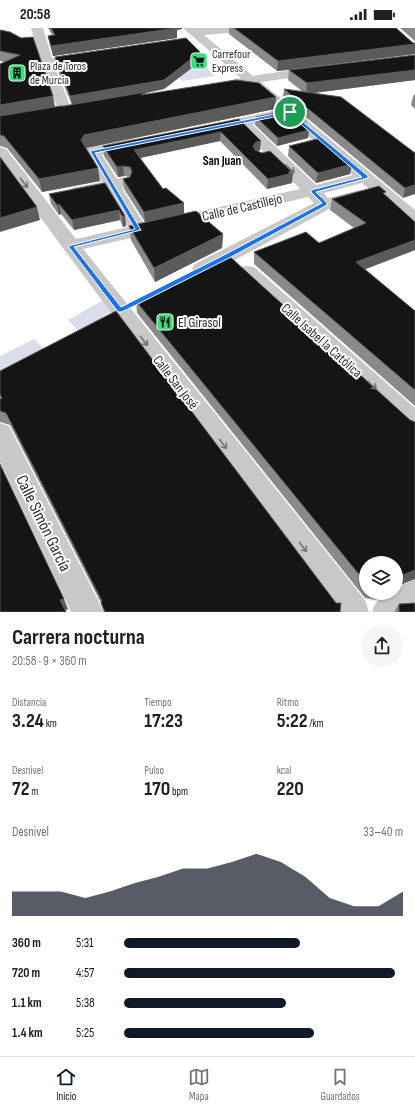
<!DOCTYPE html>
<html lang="es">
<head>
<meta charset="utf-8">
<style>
	body { margin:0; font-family:"Sofia Sans Condensed",sans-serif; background:#f6f6f6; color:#202124; height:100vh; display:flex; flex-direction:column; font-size:15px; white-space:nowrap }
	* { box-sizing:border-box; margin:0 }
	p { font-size:13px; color:#757577 }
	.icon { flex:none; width:22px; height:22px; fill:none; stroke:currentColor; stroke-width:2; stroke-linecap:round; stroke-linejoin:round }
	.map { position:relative; height:584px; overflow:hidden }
	.side { display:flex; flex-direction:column; background:#fff; flex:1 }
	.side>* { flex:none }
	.controls { position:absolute; left:359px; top:528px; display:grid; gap:8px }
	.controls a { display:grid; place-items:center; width:44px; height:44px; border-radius:50%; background:#fff; box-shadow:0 1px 3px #0004; font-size:20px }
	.pin { position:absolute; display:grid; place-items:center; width:34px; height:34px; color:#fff; margin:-17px; border:2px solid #fff; border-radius:50%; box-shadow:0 1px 4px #0007 }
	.round { display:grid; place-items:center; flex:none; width:42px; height:42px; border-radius:21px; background:#f6f6f6 }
	.overview { display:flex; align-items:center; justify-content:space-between; height:68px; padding:0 12px }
	h1 { font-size:22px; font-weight:700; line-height:30px }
	.metrics { display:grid; grid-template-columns:repeat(3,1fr); gap:6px; height:68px; padding:4px 12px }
	.metrics div { display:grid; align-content:center }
	.metrics b { font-size:20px; font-weight:700 }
	.metrics small { font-size:11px; font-weight:400 }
	.metrics p { font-size:11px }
	.chart { height:112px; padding:8px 12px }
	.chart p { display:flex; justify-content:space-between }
	.chart svg { width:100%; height:72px; margin-top:4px; fill:#111827; opacity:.7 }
	ul { padding:0 12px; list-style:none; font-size:13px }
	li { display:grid; grid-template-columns:64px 48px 1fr; align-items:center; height:30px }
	li i { height:10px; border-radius:5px; background:#111827 }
	.status { display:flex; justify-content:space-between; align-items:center; height:28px; padding:0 20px; background:#fff; direction:ltr }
	.status svg { height:11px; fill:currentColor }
	.tabs { display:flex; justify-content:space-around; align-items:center; height:56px; border-top:1px solid #e0e0e0; background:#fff; font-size:11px; color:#757577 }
	.tabs a { display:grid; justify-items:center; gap:2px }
	.tabs .active { color:#111827 }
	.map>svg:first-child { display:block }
</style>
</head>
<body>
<div class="status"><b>20:58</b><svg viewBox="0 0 49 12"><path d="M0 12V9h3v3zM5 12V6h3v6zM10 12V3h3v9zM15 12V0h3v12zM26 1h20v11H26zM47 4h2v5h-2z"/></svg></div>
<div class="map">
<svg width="415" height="584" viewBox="0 0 415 584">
	<rect width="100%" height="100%" fill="#fff"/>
	<!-- green -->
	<g fill="#dcddeb">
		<path d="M204,37L215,48L182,53L173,43Z"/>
		<path d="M105,271L114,282L79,304L68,292Z"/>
		<path d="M34,311L45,322L0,346V328Z"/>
	</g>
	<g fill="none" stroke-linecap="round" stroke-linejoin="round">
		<!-- street -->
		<g fill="#c8c8c8" fill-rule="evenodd">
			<path d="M31,0H43L52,30L85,24L89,25L91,28L89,31L85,32L54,37L73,85L71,88L66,89L61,88L59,85L41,34Z"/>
			<path d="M183,0H257L251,3L204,7L253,48L318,38L322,39L324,42L322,45L318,46L261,54L415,182V196L409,195L362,155L324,165L328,170L360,162L366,163L369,167L366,171L331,180L209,246L202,247L195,246L192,241L195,236L314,175L308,169L83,221L365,572L369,584H333L0,135V119L6,121L76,211L128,199L107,163L78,169L72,168L69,164L72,160L102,154L84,124L86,121L92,119L133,111L138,113L141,116L138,119L102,127L117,151L124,149L130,150L132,154L130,158L122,160L144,196L300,161L239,99L212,104L207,103L205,100L207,97L278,82L248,57L214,63L209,62L207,59L209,56L241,50ZM286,89L353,147L316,157L252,96Z"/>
			<path d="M247,238L254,239L415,380V407L406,403L240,249L237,244L240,239Z"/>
			<path d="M0,395L9,398L104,584H71L0,434Z"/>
			<path d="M415,551V584H372C376,572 382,565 396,565V560Z"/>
		</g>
	</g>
	<!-- wall -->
	<g fill="#8a8a8a">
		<path d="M48,0H182V1L177,2V10L53,28L50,18L48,8L52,7Z"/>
		<path d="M229,0H396L413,15H415V26L291,42L415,27V52L313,65L415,125L403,170L283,70L284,61L303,64L288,52L289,42L277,43L229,6Z"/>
		<path d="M400,0H415V13Z"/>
		<path d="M0,2L53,68L55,79L64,78L72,77L56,38L55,29L201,33L164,61L146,65V66L275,81L86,120L100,153L42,164L7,120L0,118V36L4,34L0,33Z"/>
		<path d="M415,66V81L411,77L413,68Z"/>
		<path d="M256,89L309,102L308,110L277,118L255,97Z"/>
		<path d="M239,91L260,122L258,123L292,155L267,161L220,113L140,130L163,161L184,185L223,206L222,220L155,254L131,212L129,198L145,194L124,161L123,151L130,149L124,148L118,149L104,128L103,118Z"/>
		<path d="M289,118L352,136L350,146L316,155L288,128Z"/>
		<path d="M105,155L125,188L126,198L123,199L120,192L74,202L61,186L59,187L51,176L49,166Z"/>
		<path d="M385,167L415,194V222L365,241L415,283V378L254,236V224L319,215L354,200L330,182L332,171Z"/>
		<path d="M136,273L410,392L398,558L396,561V535H366V565H389L383,566L376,572L365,570L137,285Z"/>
		<path d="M0,343L340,584H104L101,575L10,397L0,394V370H1L0,368Z"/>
		<path d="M399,576L415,584H394Z"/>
	</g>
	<!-- shaded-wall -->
	<g fill="#5b5b5b">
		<path d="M170,0H182V1L177,2V10L53,28L51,18Z"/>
		<path d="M415,16V26L277,43L278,33Z"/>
		<path d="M200,24L201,33L164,61L146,65L147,75L72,77L70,68Z"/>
		<path d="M415,42V52L306,66L307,55Z"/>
		<path d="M53,68L55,80L0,89V77Z"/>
		<path d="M276,69L275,81L86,120L83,125L81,112L84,107Z"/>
		<path d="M309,102L308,110L277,118L278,110Z"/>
		<path d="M221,104L220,113L135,131L134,122Z"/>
		<path d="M261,113L260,122L256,124L253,118L256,114Z"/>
		<path d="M352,136L350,146L316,155L318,145Z"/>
		<path d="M123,138L124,148L118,149L117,139Z"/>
		<path d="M98,140L100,153L42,164L39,151Z"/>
		<path d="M293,145L292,155L267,161L268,151Z"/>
		<path d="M415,157V166L403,170L405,160Z"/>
		<path d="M184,175V186L145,194L144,184Z"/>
		<path d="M59,176L61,186L59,187L57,177Z"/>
		<path d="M37,179L40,192L0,204V190Z"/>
		<path d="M119,182L120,192L74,202L72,192Z"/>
		<path d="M122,188H125L126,198L123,199Z"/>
		<path d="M223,206L222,220L155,254L154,240Z"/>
		<path d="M415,212V222L353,246L356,234Z"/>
		<path d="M415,542V551L398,558L396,561V554L401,548Z"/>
		<path d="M380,565H389L383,566L376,572Z"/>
		<path d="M64,571L68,581L65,583L60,572Z"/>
	</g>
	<!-- building -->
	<g fill="#151515" stroke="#5b5b5b">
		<path d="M51,0H177L51,18L48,8L55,7Z"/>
		<path d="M234,0H396L413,15H415V16L278,33Z"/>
		<path d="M0,2L10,4L21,10L33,9L53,68L0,77V36L20,27L0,23Z"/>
		<path d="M186,10L200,24L164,52L70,68L55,29Z"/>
		<path d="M415,27V42L307,55L289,42Z"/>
		<path d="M236,52L259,55L276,69L84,107L81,112L98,140L39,151L4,108L0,107V88L61,78H64L146,64L141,67Z"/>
		<path d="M284,61L341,69L415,125V157L405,160Z"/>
		<path d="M286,83L309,102L278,110L256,89Z"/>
		<path d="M239,91L261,113L256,114L253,118L255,122L262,125L270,123L293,145L268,151L221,104L134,122L163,161L166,160L184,175L144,184L123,151L130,149L132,143L130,139L123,138L117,139L103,118Z"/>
		<path d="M321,110L352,136L318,145L289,118Z"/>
		<path d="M0,129L37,179L0,190Z"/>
		<path d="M105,155L125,188H122L119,182L72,192L59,176L57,177L49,166Z"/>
		<path d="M379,158L386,164L383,165L415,194V212L356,234L415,283V362L254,224L306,204L319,215L366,195L332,171Z"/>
		<path d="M196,183L223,206L154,240L129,198Z"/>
		<path d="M227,226L410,392L415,394V542L401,548L400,553L396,554V535H366V555L136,273Z"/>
		<path d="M116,283L336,575H341L340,584H105L101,575L102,573L6,385L0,383V370L2,371L0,366V343Z"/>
		<path d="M0,436L64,571L60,572L66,584H0Z"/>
		<path d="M415,575V584H399V576Z"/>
	</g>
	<!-- one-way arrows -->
	<defs><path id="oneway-shaft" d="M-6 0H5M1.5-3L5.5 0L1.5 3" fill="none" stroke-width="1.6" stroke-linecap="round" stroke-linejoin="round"/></defs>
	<g stroke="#737373">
		<use href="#oneway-shaft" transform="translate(290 141) rotate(44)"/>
		<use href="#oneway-shaft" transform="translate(24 155) rotate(53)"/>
		<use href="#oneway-shaft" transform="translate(144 313) rotate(52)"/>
		<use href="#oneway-shaft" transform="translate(372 357) rotate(42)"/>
		<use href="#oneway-shaft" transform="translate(223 416) rotate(52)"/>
		<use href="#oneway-shaft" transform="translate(303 519) rotate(52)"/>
	</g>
	<!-- route -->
	<path fill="#1a73e8" stroke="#fff" fill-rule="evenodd" d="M290,83L368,148V150L316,164L327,175V177L231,229L122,284H118L68,218L135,201L90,123ZM289,86L362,149L311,162V164L322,175L226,226L121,279L74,219L141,202L95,125Z"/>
	<!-- icons -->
	<defs>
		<g id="supermarket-square" transform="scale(0.9)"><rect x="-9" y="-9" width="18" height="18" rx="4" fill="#37de7c" stroke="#fff"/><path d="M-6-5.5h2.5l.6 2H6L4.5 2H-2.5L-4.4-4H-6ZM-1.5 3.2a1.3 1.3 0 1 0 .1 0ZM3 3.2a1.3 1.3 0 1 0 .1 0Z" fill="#111"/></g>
		<g id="building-square" transform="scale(0.9)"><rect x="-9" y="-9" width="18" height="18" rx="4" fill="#37de7c" stroke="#fff"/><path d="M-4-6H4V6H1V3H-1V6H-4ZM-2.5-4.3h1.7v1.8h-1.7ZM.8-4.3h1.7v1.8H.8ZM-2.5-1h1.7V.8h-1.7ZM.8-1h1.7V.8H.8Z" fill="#111"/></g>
		<g id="restaurant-square" transform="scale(0.9)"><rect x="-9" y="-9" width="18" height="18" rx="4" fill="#37de7c" stroke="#fff"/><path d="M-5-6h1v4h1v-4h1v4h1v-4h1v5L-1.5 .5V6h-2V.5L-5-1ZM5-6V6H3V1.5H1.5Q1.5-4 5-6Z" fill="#111"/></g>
	</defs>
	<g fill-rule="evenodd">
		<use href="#supermarket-square" x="199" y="33"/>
		<use href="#building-square" x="17" y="45"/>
		<use href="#restaurant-square" x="165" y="294"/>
	</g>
	<g text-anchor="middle" stroke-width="4" stroke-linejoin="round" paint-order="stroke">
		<!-- far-poi labels -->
		<g font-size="12" fill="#2e2e2e" stroke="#fff" text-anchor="start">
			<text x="212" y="30">Carrefour<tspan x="212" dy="14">Express</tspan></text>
			<text x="30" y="42">Plaza de Toros<tspan x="30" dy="14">de Murcia</tspan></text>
		</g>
		<!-- far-neighbourhood labels -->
		<g font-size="13" font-weight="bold" fill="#000" stroke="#fff">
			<text x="222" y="137">San Juan</text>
		</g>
		<!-- street labels -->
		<g font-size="14" fill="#2e2e2e" stroke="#fff">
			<text transform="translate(242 179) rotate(-13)" y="5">Calle de Castillejo</text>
			<text transform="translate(322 312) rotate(42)" y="5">Calle Isabel la Católica</text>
			<text transform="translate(176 354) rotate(52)" y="5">Calle San José</text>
		</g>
		<!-- poi labels -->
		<g font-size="14" fill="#2e2e2e" stroke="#fff" text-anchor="start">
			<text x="178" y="299">El Girasol</text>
		</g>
		<!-- near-street labels -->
		<g font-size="17" fill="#2e2e2e" stroke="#fff">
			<text transform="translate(44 495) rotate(64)" y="6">Calle Simón García</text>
		</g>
	</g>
</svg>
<div class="controls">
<a><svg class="icon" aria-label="layers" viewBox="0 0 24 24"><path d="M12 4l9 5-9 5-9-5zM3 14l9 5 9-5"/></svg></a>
</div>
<div class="pin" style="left:290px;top:84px;background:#1e9e55"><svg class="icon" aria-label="arrive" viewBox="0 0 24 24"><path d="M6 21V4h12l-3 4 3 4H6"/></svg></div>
</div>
<section class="side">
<div class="overview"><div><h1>Carrera nocturna</h1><p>20:58 · 9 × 360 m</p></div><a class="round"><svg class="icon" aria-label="share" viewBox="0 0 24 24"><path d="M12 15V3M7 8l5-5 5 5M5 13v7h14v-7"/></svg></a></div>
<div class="metrics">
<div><p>Distancia</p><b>3.24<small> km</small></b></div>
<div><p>Tiempo</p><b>17:23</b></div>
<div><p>Ritmo</p><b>5:22<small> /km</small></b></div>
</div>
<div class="metrics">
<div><p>Desnivel</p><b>72<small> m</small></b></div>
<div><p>Pulso</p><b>170<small> bpm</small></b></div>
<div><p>kcal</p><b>220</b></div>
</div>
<div class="chart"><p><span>Desnivel</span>33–40 m</p>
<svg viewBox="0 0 160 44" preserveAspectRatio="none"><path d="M0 44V29L10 29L20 29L30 33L40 29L50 24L60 20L70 15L80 15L90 11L100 6L110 11L120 20L130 33L140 38L150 38L160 29V44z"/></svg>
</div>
<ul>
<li><b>360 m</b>5:31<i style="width:63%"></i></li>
<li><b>720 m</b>4:57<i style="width:97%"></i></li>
<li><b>1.1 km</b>5:38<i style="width:58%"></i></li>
<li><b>1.4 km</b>5:25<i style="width:68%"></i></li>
</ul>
</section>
<nav class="tabs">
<a class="active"><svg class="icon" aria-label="home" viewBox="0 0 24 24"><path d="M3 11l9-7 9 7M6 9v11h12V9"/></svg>Inicio</a>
<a><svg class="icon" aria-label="map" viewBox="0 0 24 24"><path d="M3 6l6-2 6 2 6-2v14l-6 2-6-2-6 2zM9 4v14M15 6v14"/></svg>Mapa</a>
<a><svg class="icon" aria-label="saved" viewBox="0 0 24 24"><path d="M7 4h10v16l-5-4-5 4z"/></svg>Guardados</a>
</nav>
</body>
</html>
